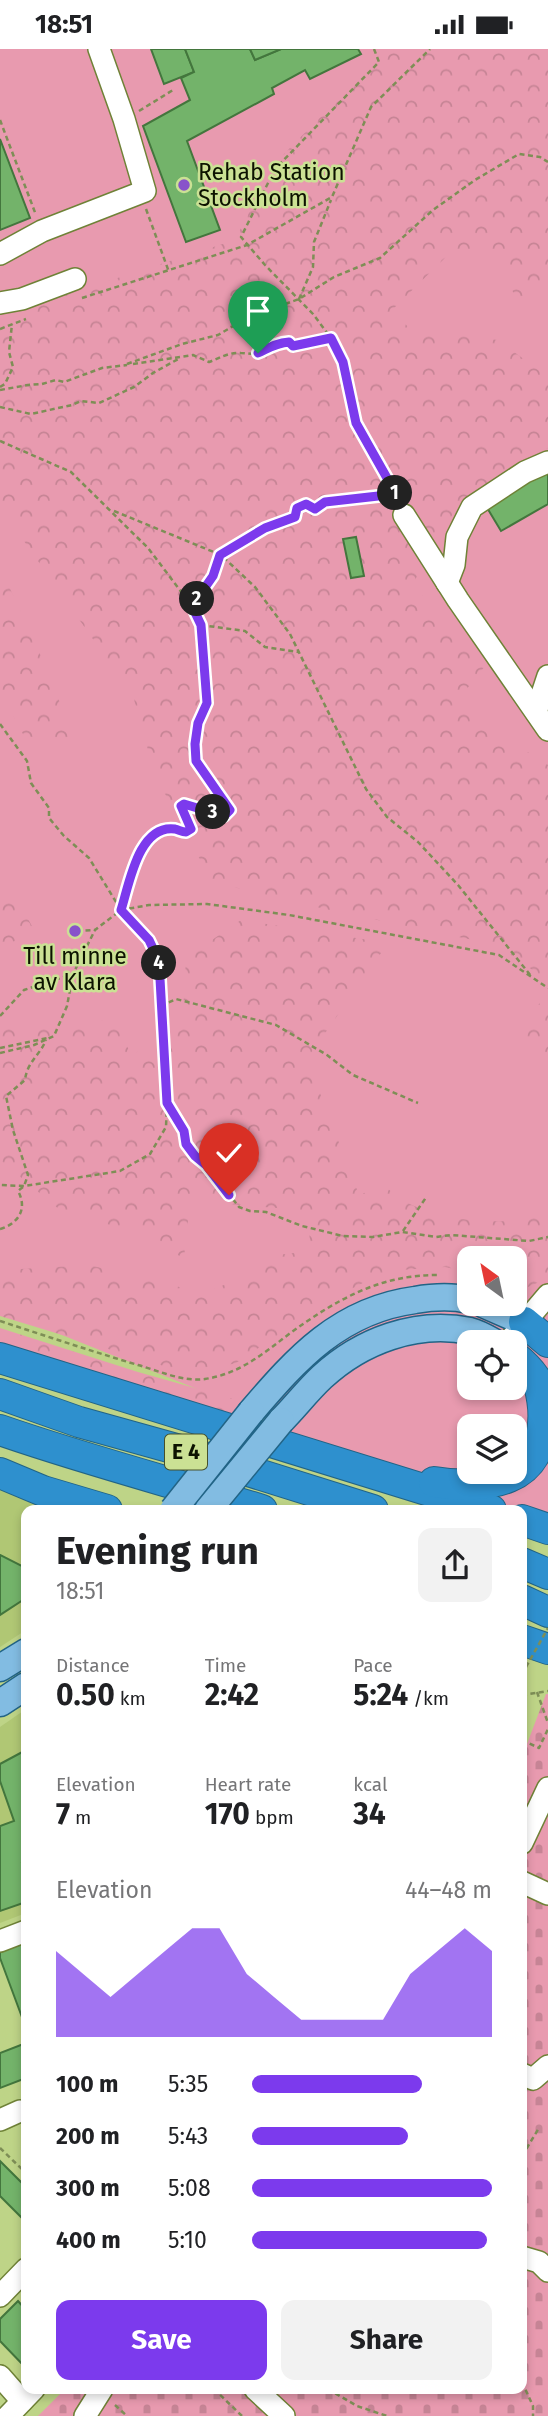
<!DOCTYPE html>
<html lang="en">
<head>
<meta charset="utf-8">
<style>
	body { margin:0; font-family:"Fira Sans",sans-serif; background:#f2f2f2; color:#202124; height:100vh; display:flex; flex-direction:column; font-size:26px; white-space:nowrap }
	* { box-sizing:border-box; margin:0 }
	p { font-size:23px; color:#757577 }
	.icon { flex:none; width:38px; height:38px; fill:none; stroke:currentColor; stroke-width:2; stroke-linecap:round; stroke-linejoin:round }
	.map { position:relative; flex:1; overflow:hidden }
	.drawer { position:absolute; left:21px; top:1456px; width:506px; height:889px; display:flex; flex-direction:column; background:#fff; border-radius:14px; box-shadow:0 4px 10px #0003 }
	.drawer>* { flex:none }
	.needle { width:46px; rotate:327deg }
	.buttons { position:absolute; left:457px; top:1197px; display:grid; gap:14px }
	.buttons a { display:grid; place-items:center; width:70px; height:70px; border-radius:14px; background:#fff; box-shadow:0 4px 10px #0003; font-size:35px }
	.pin { position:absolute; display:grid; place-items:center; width:60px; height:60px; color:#fff; margin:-72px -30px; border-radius:50% 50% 50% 0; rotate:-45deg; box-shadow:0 0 7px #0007 }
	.pin .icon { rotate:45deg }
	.km { position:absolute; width:35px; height:35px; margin:-18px; border-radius:50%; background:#222; color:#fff; font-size:19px; line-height:35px; text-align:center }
	.round { display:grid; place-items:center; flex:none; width:74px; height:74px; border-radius:14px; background:#f2f2f2 }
	.overview { display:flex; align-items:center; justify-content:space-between; height:119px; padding:0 35px }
	h1 { font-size:38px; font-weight:700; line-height:52px }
	.stats { display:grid; grid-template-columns:repeat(3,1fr); gap:10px; height:119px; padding:7px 35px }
	.stats div { display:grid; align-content:center }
	.stats b { font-size:30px; font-weight:700 }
	.stats small { font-size:19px; font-weight:400 }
	.stats p { font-size:19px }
	.chart { height:196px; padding:14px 35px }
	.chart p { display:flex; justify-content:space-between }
	.chart svg { width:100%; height:126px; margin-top:7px; fill:#7c3aed; opacity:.7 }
	.button { display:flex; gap:14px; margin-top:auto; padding:14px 35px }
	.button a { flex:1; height:80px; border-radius:14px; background:#7c3aed; color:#fff; font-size:28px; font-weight:700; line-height:80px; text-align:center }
	.button a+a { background:#f2f2f2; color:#202124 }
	ul { padding:0 35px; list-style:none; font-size:23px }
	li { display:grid; grid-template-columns:112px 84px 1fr; align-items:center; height:52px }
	li i { height:18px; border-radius:9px; background:#7c3aed }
	.status { display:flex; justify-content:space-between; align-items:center; height:49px; padding:0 35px; background:#fff; direction:ltr }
	.status svg { height:19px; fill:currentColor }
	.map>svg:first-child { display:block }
</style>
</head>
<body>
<div class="status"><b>18:51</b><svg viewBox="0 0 49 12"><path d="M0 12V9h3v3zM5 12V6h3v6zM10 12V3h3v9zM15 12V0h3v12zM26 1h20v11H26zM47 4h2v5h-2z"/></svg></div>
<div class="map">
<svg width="548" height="2367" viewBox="0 0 548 2367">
	<defs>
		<pattern id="forest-crowns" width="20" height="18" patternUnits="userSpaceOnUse" patternTransform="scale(1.75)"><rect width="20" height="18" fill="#e89aaf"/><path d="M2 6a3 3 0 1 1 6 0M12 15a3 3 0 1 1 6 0" fill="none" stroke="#c68495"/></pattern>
		<pattern id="cemetery-stones" width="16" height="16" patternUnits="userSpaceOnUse" patternTransform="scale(1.75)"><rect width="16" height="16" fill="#e89aaf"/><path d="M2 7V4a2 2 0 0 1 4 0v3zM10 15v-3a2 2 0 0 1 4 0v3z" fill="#c68495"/></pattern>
	</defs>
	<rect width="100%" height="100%" fill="#bed487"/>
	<!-- built -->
	<g fill="#b0c774">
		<path d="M0,1440L18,1447L42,1461H26V1581L0,1598Z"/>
		<path d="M26,1660V1864L0,1874V1678Z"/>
	</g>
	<!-- green -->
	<path fill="#e89aaf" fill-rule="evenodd" d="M0,0H548V1480L522,1461H501L284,1384L290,1377L52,1282L0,1256ZM469,1209H514V1255H469ZM469,1293H514V1339H469ZM469,1377H514V1423H469Z"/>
	<!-- forest -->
	<g fill="url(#forest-crowns)">
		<path d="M370,0H548V240L517,251L493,202L450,204L394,259L407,277L425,283L498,291L548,328V399L458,456L412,536L489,612L454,656L548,716V932L497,896L325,860L212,833L155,726L133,647L0,458V267L235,191L272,117L375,13Z"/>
		<path d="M0,518L56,640L70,693L24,687L0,641Z"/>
		<path d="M0,832L24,863L33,879C26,889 13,894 0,895Z"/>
		<path d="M241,871L388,894L307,1010L359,1146L385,1136C409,1168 483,1176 521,1171C530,1170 539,1166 548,1164V1229L528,1238L515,1233L514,1209H469V1223L445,1218L400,1221L374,1228L327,1253L236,1314L199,1323L177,1321L0,1267V1224L21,1220L89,1216L204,1244L251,1225L277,1206L311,1202L308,1173L277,1159L190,1152L184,1209L120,1178L66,1166L0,1111V975L66,977L115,970L131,1006L182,981L186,909Z"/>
		<path d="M548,945V1021L539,1004L516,981Z"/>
		<path d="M0,1279L138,1323L248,1354L233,1369L0,1298Z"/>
	</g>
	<!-- cemetery -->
	<path fill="url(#cemetery-stones)" d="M546,1645H548V2367H38L65,2340H522V1708Z"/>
	<!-- building -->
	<g fill="#73b36a" stroke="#43763d" stroke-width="2">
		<path d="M151,0H185L194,23L164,35Z"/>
		<path d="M185,0H250L255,11L281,0H358L361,5L310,30L305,21L272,39L274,45L187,92L220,181L186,193L143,77L190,51L181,29L194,23Z"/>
		<path d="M250,0H281L255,11Z"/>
		<path d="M0,90L30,169L0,181Z"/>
		<path d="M548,421V455L501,482L486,457Z"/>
		<path d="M356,488L364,527L351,529L343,490Z"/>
		<path d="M0,1506L26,1519V1549L0,1566Z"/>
		<path d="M26,1701V1812L22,1814L26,1825V1853L0,1862V1777L14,1772L0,1732V1715Z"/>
		<path d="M26,1893V1979L0,1909V1903Z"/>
		<path d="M26,1994V2029L0,2039V2004Z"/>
		<path d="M0,2112L26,2138V2173L0,2147Z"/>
		<path d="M18,2252L26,2261V2319L0,2292V2270Z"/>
	</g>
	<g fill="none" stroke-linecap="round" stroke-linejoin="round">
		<!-- minor casing -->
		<g stroke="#6f8237" stroke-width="24">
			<g id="minor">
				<path d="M0,205L42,182L145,142L124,70L99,0"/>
				<path d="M0,254L22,250L75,230"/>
				<path d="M404,466L458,551L548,681"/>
				<path d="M447,534L454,516L457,488L472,458L525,423L548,413"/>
				<path d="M536,663L548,627"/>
				<path d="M508,1293L548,1246"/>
				<path d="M522,1794L548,1739"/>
				<path d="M522,1833L548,1845"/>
				<path d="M0,1892L26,1882"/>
				<path d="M522,2025L533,2030L548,2017"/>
				<path d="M0,2071L20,2062"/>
				<path d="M522,2208L539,2213L548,2222"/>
				<path d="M0,2247L26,2220"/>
				<path d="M0,2327L22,2352"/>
				<path d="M255,2340L284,2367"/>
				<path d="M8,2367L34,2340"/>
				<path d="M85,2367L102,2340"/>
			</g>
		</g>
		<!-- major casing -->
		<g stroke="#226486" stroke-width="29">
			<g id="major">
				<path d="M483,1255L524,1273"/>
				<path d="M251,1363C297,1309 340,1261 415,1251C433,1248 452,1247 469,1251"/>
				<path d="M281,1372C295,1358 307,1342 322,1328C361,1292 416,1271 470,1282C478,1284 487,1289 494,1293"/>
				<path d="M0,1619L26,1603"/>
				<path d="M0,1654L26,1637"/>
			</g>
		</g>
		<!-- highway casing -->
		<g stroke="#226486" stroke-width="32">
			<g id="highway">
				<path d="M524,1273L548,1293"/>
				<path d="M0,1309L491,1461"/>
				<path d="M0,1345L79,1373L194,1405L373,1461"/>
				<path d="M0,1381C86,1411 175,1434 262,1461"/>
				<path d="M0,1424L43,1442L107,1461"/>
				<path d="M434,1433C457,1437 488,1437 509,1428C545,1413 548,1369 539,1336C534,1325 524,1315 514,1307"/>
				<path d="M522,1471L548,1480"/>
				<path d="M522,1514L548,1525"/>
				<path d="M522,1551L548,1563"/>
				<path d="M522,1591L548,1600"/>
			</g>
		</g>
		<!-- path -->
		<g stroke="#7e8e56" stroke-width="2.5" stroke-dasharray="5 3.5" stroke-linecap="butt">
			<path d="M374,0L379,13L275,120L241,188L265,216L313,265L331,289L343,313L356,375L398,450"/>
			<path d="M139,62L173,41"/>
			<path d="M0,71L36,166"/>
			<path d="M146,160L169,223"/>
			<path d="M82,249L247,196L332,148L371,58L430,0"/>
			<path d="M299,250L313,218L314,193L331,151"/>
			<path d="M0,280L26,270"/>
			<path d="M127,315L182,295L218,286L247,269L299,250L334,228L380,209L433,161L475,131L519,105L540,108L548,113"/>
			<path d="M133,315L193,306L209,313C220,309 229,303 241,304C247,304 253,306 258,304C270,301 272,294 290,293L293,297L331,289"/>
			<path d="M0,338L5,335L13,318L9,303L12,275"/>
			<path d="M0,341L28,336L42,335L56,331L64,333L102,319L127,316"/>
			<path d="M0,358L31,365L72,356L81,352L99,354L134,338L153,324L180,309"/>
			<path d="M0,392L71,423L148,499L192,557L201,576L207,654L198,674L195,695L196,712L230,761L224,767L184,755L181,757L191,780L186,783L175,780L165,782L143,796L135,814L121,861"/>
			<path d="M114,462L221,506L255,538L290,585L366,740L387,768L418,793L458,836L531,927"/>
			<path d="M192,557L213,527L221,506L265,479L295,468L297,459L306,455L315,460L325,453L395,445"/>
			<path d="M201,576L245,582L265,598L299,603"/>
			<path d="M0,675L27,712L31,734L49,759V769L64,787L89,809L121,861L149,891L159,912L167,1054L166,1078L150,1105L120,1122L24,1137L0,1136"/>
			<path d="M77,882L95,881"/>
			<path d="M161,957L176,950L276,976L327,1006L353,1026L418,1054"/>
			<path d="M0,967L24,941L73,925"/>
			<path d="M0,999L48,989"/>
			<path d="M0,1004L34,996L54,987L67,957L73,925L95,881L121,861L149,856L207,855L289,866L499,906L548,939"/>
			<path d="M167,1054L184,1081L186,1095L195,1107L206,1116L239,1158L250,1162L266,1163L302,1177L343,1187L373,1188L402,1183L436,1188L451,1186L529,1192L548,1188"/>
			<path d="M0,1180C18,1175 28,1160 18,1142L24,1137L28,1126L13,1081L6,1047L25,1031C27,1013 40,1006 46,991"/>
			<path d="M403,1182L427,1147"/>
			<path d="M514,1241L524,1245"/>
			<path d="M0,1272C46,1287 91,1302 138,1316C159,1322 183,1333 205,1330C239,1325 263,1305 289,1285C336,1251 380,1225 440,1226"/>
			<path d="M522,1618H526L522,1631"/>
			<path d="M537,1643L548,1674"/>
			<path d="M522,1646L548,1642"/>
			<path d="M522,1691L539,1699L548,1680"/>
			<path d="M0,2099L26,2124"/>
			<path d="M522,2107L539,2079"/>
			<path d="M522,2333L533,2357V2367"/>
			<path d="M214,2340L242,2367"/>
			<path d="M328,2340L357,2357L387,2367"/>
			<path d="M115,2356L127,2367"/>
		</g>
		<!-- minor -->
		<use href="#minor" stroke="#fff" stroke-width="21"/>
		<!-- major -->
		<use href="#major" stroke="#82bce2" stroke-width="26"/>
		<!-- highway -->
		<use href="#highway" stroke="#2e90ce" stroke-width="30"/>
		<!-- major-bridge casing -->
		<g stroke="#226486" stroke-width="29" stroke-linecap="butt">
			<g id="major-bridge">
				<path d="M173,1461L251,1363"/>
				<path d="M208,1461L281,1372"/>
			</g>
		</g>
		<!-- path-bridge -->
		<path stroke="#7e8e56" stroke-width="2.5" stroke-dasharray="5 3.5" stroke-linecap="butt" d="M526,1618L548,1579"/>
		<!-- major-bridge -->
		<use href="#major-bridge" stroke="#82bce2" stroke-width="26"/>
	</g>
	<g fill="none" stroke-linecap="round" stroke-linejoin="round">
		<!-- route casing -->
		<g stroke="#fff" stroke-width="14">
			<path id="route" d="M229,1146L206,1116L195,1107L186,1095L184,1082L167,1054L159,912L149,891L121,861C129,837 138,775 175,780C179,781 182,783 186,783L191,780L181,757L184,755L224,767L230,761L196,712L195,695L198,674L207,654L201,576L192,557L213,527L220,506L265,479L295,468L297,459L306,455L315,460L325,453L396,445L356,374L343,313L331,289L293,297L289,293C276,294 269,299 258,304"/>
		</g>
		<!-- route -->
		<use href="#route" stroke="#7c3aed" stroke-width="9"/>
	</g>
	<!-- markers -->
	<g fill="#8853ca" stroke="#cbe194" stroke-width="2.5">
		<circle cx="184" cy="136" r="7"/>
		<circle cx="75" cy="882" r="7"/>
	</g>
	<g text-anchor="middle" stroke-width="5" stroke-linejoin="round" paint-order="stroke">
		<!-- shield labels -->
		<rect fill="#cbe194" stroke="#46512c" stroke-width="2" x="165" y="1385.5" width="42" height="35" rx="5"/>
		<g font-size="21" font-weight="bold" fill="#0d1300">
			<text x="186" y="1410">E 4</text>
		</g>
		<!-- poi labels -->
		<g font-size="23" fill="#0d1300" stroke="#cbe194" text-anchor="start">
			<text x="198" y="131">Rehab Station<tspan x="198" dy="26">Stockholm</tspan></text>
			<text x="75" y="915" text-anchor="middle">Till minne<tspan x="75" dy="26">av Klara</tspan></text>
		</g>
	</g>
</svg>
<div class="buttons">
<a><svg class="needle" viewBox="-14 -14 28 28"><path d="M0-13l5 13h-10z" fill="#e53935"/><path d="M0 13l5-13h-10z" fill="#757577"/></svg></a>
<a><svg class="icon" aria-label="locate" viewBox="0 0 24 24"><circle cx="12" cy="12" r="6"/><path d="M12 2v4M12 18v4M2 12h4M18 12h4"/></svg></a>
<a><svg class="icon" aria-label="layers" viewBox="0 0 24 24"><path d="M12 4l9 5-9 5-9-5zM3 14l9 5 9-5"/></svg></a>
</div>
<div class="pin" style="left:258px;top:304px;background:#1e9e55"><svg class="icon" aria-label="arrive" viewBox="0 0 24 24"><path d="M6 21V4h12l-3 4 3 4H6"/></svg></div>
<div class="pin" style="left:229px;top:1146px;background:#d93025"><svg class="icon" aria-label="check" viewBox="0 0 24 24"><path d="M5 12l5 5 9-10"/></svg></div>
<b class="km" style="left:395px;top:444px">1</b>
<b class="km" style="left:197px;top:550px">2</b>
<b class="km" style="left:213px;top:763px">3</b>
<b class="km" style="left:159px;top:914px">4</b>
<section class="drawer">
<div class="overview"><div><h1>Evening run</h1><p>18:51</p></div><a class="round"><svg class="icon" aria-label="share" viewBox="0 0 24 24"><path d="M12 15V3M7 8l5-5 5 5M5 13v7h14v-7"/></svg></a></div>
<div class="stats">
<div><p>Distance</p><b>0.50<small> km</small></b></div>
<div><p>Time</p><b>2:42</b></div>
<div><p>Pace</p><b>5:24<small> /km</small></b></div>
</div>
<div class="stats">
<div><p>Elevation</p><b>7<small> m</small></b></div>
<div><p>Heart rate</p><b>170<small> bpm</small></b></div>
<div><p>kcal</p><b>34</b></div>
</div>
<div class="chart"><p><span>Elevation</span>44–48 m</p>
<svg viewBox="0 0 160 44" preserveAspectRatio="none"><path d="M0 44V14L10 22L20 30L30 22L40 14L50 6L60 6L70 22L80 30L90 38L100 38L110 38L120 38L130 22L140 14L150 6L160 14V44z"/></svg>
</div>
<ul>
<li><b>100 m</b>5:35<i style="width:71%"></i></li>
<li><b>200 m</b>5:43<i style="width:65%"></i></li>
<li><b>300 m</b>5:08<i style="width:100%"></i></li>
<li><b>400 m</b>5:10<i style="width:98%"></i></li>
</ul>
<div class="button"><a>Save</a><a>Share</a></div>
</section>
</div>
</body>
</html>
